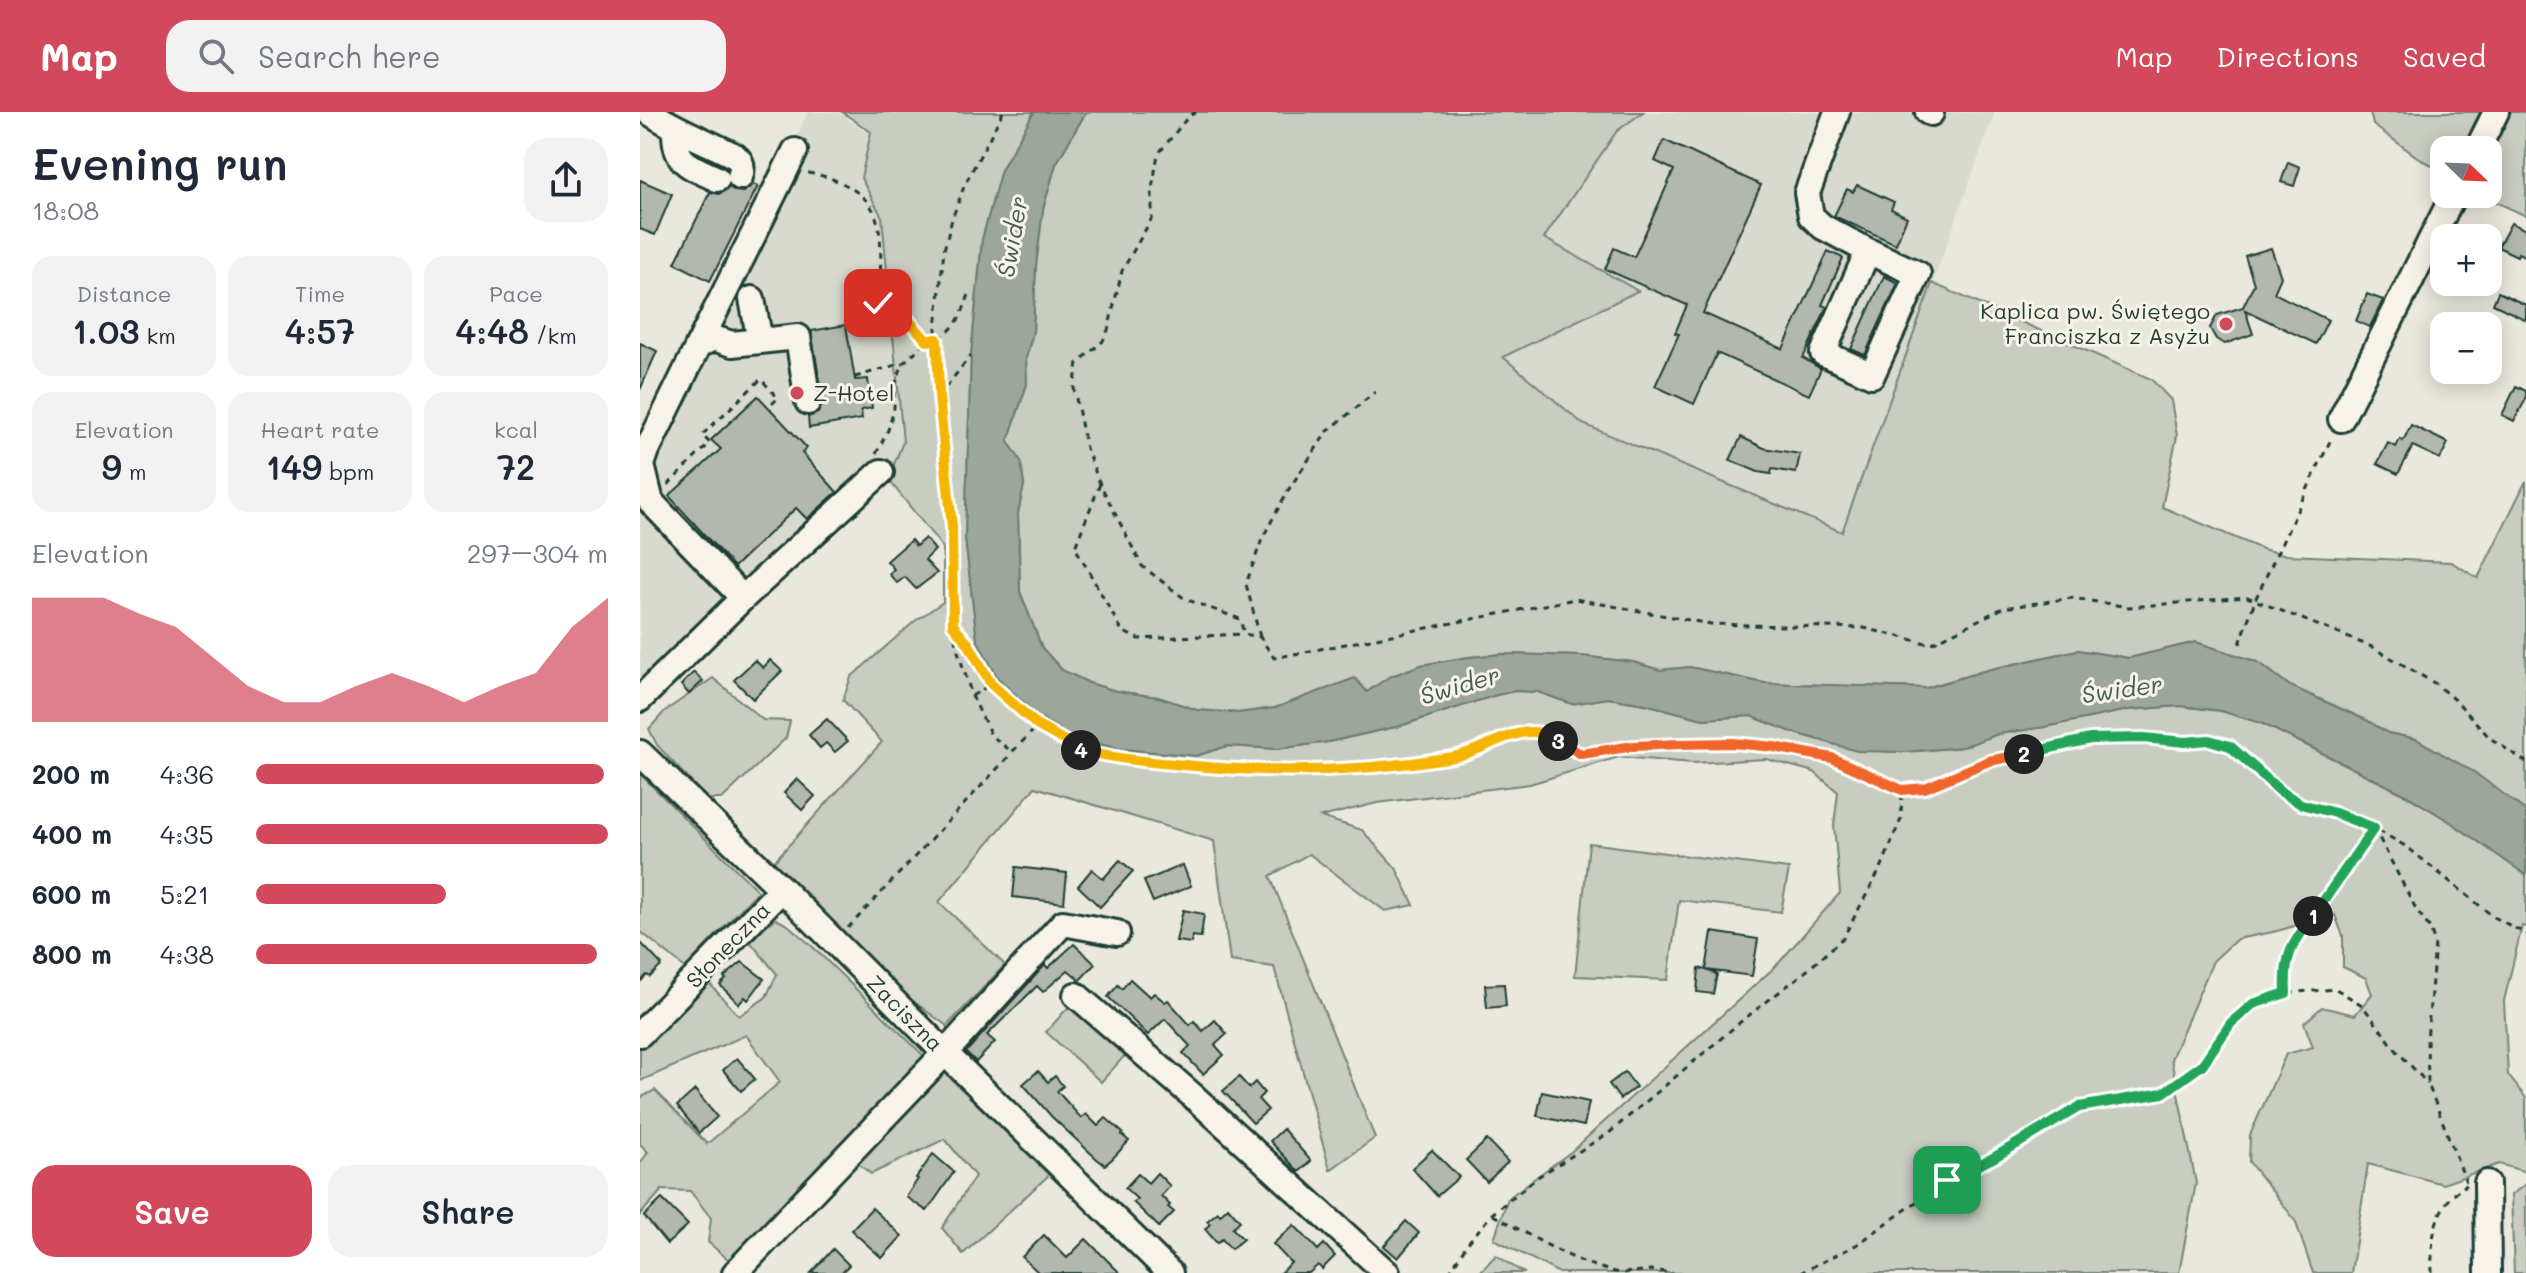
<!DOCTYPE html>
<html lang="en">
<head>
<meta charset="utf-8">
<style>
	body { margin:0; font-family:Mali,sans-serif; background:#f2f2f3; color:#1f2937; height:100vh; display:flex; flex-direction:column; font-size:30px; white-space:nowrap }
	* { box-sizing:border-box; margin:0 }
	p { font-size:26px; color:#747a83 }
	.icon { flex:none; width:44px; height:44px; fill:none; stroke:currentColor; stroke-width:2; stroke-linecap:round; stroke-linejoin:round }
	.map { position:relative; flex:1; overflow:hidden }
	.sheet { display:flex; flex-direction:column; background:#fff; width:640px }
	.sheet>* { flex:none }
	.needle { width:52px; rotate:113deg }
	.buttons { position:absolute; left:1790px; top:24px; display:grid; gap:16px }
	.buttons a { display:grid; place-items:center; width:72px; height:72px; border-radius:16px; background:#fff; box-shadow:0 4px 20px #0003; font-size:40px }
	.pin { position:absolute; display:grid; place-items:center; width:68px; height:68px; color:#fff; margin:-34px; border-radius:16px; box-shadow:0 4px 12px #0006 }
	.km { position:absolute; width:40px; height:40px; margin:-20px; border-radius:50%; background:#222; color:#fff; font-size:22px; line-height:40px; text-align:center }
	.round { display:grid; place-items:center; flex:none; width:84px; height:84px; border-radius:24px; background:#f2f2f3 }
	.overview { display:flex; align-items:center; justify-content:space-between; height:136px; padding:0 32px }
	h1 { font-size:44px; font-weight:600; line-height:60px }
	.figures { display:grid; grid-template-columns:repeat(3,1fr); gap:12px; height:136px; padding:8px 32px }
	.figures div { display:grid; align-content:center; border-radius:20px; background:#f2f2f3; text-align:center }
	.figures b { font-size:34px; font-weight:600 }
	.figures small { font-size:22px; font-weight:400 }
	.figures p { font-size:22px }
	.chart { height:224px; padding:16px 32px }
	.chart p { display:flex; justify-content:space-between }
	.chart svg { width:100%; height:144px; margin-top:8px; fill:#d1495b; opacity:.7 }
	.action { display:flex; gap:16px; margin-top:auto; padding:16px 32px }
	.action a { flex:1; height:92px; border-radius:24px; background:#d1495b; color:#fff; font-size:32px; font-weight:600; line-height:92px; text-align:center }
	.action a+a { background:#f2f2f3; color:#1f2937 }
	ul { padding:0 32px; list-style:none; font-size:26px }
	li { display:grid; grid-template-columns:128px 96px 1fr; align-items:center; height:60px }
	li i { height:20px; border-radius:10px; background:#d1495b }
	header { display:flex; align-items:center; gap:48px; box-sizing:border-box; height:112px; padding:0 40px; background:#d1495b; color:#fff }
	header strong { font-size:38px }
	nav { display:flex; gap:44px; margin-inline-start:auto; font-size:28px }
	.search { width:560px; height:72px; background:#f2f2f3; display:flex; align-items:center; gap:20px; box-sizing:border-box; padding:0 28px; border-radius:24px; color:#747a83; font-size:30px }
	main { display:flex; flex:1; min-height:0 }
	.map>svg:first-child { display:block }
</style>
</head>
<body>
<header>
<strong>Map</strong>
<div class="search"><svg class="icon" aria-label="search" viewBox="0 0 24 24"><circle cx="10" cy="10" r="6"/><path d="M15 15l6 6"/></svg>Search here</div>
<nav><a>Map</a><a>Directions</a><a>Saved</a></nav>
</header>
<main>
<section class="sheet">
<div class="overview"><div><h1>Evening run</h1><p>18:08</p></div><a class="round"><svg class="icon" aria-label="share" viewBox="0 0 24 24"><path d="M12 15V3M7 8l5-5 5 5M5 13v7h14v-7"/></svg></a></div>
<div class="figures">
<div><p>Distance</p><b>1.03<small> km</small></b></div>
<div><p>Time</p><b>4:57</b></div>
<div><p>Pace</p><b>4:48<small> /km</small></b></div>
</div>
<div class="figures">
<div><p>Elevation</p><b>9<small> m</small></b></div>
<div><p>Heart rate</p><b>149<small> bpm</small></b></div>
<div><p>kcal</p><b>72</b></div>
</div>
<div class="chart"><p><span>Elevation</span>297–304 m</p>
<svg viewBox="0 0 160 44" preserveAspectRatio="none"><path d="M0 44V6L10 6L20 6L30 11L40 15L50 24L60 33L70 38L80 38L90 33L100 29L110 33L120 38L130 33L140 29L150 15L160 6V44z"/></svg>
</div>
<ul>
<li><b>200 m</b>4:36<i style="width:99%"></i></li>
<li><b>400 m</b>4:35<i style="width:100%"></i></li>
<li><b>600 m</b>5:21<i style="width:54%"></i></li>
<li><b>800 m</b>4:38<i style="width:97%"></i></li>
</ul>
<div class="action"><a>Save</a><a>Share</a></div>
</section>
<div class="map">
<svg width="1886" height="1161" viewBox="0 0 1886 1161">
	<rect width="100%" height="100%" fill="#eae8dd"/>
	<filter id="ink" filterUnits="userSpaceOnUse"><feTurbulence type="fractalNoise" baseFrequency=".0125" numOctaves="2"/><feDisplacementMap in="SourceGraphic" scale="16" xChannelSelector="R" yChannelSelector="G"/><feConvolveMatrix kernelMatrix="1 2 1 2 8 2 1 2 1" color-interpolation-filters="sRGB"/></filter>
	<g filter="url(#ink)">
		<!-- built -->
		<g fill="#d9dacf">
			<path d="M168,0H198L305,74L284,333L0,599V338Z"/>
			<path d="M1003,0H1355L1202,420L943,312L863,245L998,179L903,126L977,19Z"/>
		</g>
		<!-- green -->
		<g fill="#c8ccc1" stroke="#74847a" stroke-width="2">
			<path d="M202,0H394L361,58L342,128L331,243L325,426L337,528L435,627L483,637L556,644L587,634L637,637L689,630L760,614L853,584L874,579L898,580L932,592L968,586L1005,592L1063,607L1111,604L1152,620L1217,638L1265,640L1323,635L1358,622L1405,615L1488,598L1541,594L1581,599L1621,611L1666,633L1764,682L1809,709L1886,763V815L1882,814L1864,889L1868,963L1886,986V1060L1859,1052L1803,1072L1728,1052L1711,1161H1673L1655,1108L1609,1050L1610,1023L1646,942L1673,935L1664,911L1682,895L1715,903L1732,882L1726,866L1703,855V824L1695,803L1633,820L1597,827L1573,849L1531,947L1556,1071L1539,1161H919L854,1127L868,1086L932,1039L1136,854L1200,781L1194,713L1198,680L1174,660L1126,647L1053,651L979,645L890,672L737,691L681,705L722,718L756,756L774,793L745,799L669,742L630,764L735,1026L690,1058L634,855L590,849L574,729L395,675L299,790L365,853L307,914L240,865L129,755L242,630L203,588L211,565L275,509L303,490V436L248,367L263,330L242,105L221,66L231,20Z"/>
			<path d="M446,0H1003L977,19L904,126L998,179L863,245L943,312L1202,420L1292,171L1511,267L1531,288L1537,324L1522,395L1622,437L1647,443L1811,450L1838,466L1886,369V699L1796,638L1776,627L1748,621L1726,608L1650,574L1618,550L1556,530L1489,546L1437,538L1347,558L1286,576L1124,571L1050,555L1020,558L993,550L941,544L863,542L829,545L781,553L749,565L727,580L673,583L635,596L598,601L557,598L518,585L476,579L449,571L422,558L402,536L380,479L378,401L384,373L368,329L387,272L386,246L393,220L396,154L403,97L416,52Z"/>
			<path d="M1730,0H1843L1824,38H1804V58L1783,49L1733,13Z"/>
			<path d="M1865,0H1886V104L1839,82H1848V38Z"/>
			<path d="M73,566L123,608L150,609L146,626L82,687H67L17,633L9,617L25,599Z"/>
			<path d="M0,662L118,779L45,856L0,819Z"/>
			<path d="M949,731L1149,757L1141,800L1039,788L1028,868L935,864Z"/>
			<path d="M136,807L148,813L172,834L288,948L91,1150L68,1130L71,1106L50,1079L22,1078L0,1103V1052L8,1040L0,1032V986L15,978L67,1032L140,970L106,923L0,969V936L68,870L99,904L126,885L137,862L107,826Z"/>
			<path d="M433,890L488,940L461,970L406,920Z"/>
			<path d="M306,960L409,1063L323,1142L302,1116L335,1064L305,1027L231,1062L216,1050Z"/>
			<path d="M1886,1072V1161H1874L1871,1083Z"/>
			<path d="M856,1143L882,1160L885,1161H839Z"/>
		</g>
		<!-- water -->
		<path fill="#9ca69c" stroke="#6a7c72" stroke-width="2" d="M394,0H446L416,52L403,97L396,154L393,220L386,246L387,272L368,329L381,349L384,373L378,401L380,480L402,536L422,558L449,571L476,579L518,585L557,598L598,601L635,596L715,566L727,580L749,565L781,553L829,545L863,542L941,544L993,550L1020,558L1050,555L1124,571L1286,576L1347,558L1438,538L1489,546L1556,530L1618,550L1650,574L1726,608L1748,621L1776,627L1834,660L1886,699V763L1809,709L1764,682L1666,633L1621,611L1581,599L1541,594L1488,598L1405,615L1358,622L1323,635L1265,640L1217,639L1152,620L1111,604L1063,607L1005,592L968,586L932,592L898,580L874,579L853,584L760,614L688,630L637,637L587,634L556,644L483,637L435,627L398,604L358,566L337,528L325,426L331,243L342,128L361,58Z"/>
		<!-- building -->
		<g fill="#b2b8ae" stroke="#1f3d34" stroke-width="2">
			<path d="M1024,28L1121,73L1063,201L1143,237L1188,139L1203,146L1182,193L1187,195L1163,246L1181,257L1169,283L1077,241L1054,292L1015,274L1039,222L1035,221L1047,193L965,157L974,136L994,145L1015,100L1034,58L1015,49Z"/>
			<path d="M1648,50L1660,55L1654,74L1641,70Z"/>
			<path d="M0,68L32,82L15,123L0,117Z"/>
			<path d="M113,72L118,74L70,169L35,151L70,80L79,82L89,75L95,79L103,80Z"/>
			<path d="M1217,73L1254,90L1251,97L1267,105L1256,132L1194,104L1207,77L1213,80Z"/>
			<path d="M1871,111L1886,118V145L1878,141L1877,144L1858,135Z"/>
			<path d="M1631,136L1641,165L1634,181L1688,208L1676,232L1605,198L1613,222L1585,232L1576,227L1570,216L1577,203L1603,195L1614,172L1605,144Z"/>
			<path d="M1244,164L1258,171L1225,243L1211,237Z"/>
			<path d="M1858,180L1886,193V208L1853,192Z"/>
			<path d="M1727,182L1743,188L1730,215L1716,209Z"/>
			<path d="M206,213L215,268L228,267L232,296L221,298L222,307L169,316L168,305L178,301L183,288L171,219Z"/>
			<path d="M0,231L17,239L0,278Z"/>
			<path d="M1876,274L1886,279V287L1874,309L1862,303Z"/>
			<path d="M118,284L167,336L162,341L197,380L167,407L156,396L94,455L29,384L81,337L71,328Z"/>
			<path d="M1771,313L1808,331L1800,347L1773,334L1758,362L1737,352L1748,331L1756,335L1760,327L1763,329Z"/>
			<path d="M1101,325L1124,336L1160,342L1156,361L1132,357L1131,362L1118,360L1090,348Z"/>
			<path d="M285,426L295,438L285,448L297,461L276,477L265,465L257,471L249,462L254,457L247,449L271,428L276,434Z"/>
			<path d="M115,548L123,556L130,548L142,559L113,587L94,568Z"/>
			<path d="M54,560L63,569L49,582L41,573Z"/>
			<path d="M187,607L208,629L195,640L186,631L180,636L169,623Z"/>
			<path d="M157,667L175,684L162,698L144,681Z"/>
			<path d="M480,748L493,759L460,795L438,774L452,757L463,767Z"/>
			<path d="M543,753L551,774L513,790L504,769Z"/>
			<path d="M376,755L427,761L424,791L373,785Z"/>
			<path d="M543,798L564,802L561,825L552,824L551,831L536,829Z"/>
			<path d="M1072,820L1118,827L1112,864L1066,858L1077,862L1073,882L1057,880L1059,856L1066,858Z"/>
			<path d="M0,830L22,853L10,865L7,863L0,870Z"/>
			<path d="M434,832L455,852L440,868L428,858L403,880L397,874L347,923L355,930L336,950L326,940L405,853L408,856Z"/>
			<path d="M102,850L124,867L108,888L105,885L99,892L80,873L86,867L84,865Z"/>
			<path d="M490,867L510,885L514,881L525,890L528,888L550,913L554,909L563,919L575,908L587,922L575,933L584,943L563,962L543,941L550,934L525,907L508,923L468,885L478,873L482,877Z"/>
			<path d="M864,872L866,894L847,896L845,873Z"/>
			<path d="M97,946L115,967L101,979L83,958Z"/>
			<path d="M398,959L408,970L415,964L423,974L417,979L441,1006L446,1002L458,1014L466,1006L483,1021L482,1023L489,1029L472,1047L465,1053L457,1047L412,1005L383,972Z"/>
			<path d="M985,960L996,975L980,987L969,972Z"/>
			<path d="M599,965L609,976L615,970L624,981L618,987L628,998L613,1011L583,979Z"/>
			<path d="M55,978L77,1005L59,1021L37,994Z"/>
			<path d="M902,980L949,990L944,1014L897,1004Z"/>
			<path d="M643,1017L671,1049L659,1060L630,1029Z"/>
			<path d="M847,1028L868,1050L847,1070L826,1048Z"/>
			<path d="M792,1038L819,1065L797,1084L772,1056Z"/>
			<path d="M293,1042L314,1060L287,1099L266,1085L278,1067L276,1066Z"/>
			<path d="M517,1061L530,1074L521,1084L530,1093L528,1095L534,1100L519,1115L493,1090L497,1087L485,1076L498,1062L508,1071Z"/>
			<path d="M22,1087L48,1113L27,1132L4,1104Z"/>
			<path d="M588,1095L600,1109L592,1116L603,1127L591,1137L582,1127L577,1131L565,1117L570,1112L567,1109L578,1100L580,1103Z"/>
			<path d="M232,1096L262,1124L242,1146L211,1118Z"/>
			<path d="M766,1109L779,1121L758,1146L744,1134Z"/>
			<path d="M654,1113L678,1138L684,1132L695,1144L682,1157L678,1153L669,1161H640L651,1151L633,1132Z"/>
			<path d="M404,1123L427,1146L446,1127L480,1161H399L382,1145Z"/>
			<path d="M193,1137L209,1153L201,1161H171Z"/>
		</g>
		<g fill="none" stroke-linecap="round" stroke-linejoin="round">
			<!-- minor casing -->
			<g stroke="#1f3d34" stroke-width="30">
				<g id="minor">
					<path d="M9,0C36,18 66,29 95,44C103,50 103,56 100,65"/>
					<path d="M1197,0L1167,81L1171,104L1183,115L1228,139"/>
					<path d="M1288,0L1291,1"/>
					<path d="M35,16C34,52 48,53 77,67"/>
					<path d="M1837,38L1856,0"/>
					<path d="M1228,139L1278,162L1232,263L1183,241Z"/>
					<path d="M112,187L120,229"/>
					<path d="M58,234L155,39"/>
					<path d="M1701,307L1814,82"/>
					<path d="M103,486L11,390L2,353L7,338L58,234L73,226L92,232L158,225L168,290"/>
					<path d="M0,587L103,486L241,360"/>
					<path d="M0,641L142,777L305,941L530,1161"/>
					<path d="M436,883L553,984L747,1161"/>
					<path d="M0,922L142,777"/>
					<path d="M1847,1071L1848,1161"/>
					<path d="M95,1161L305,941L423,811L477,821"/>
				</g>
			</g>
			<!-- path -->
			<g stroke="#1f3d34" stroke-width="3" stroke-dasharray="6 6" stroke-linecap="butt">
				<path d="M363,0L325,72L312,107L304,138L296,216L299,284L312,415L313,513L316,533L332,584L351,623L372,640L398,614"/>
				<path d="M556,0L548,5L518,42L512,77V106L482,159L468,218L463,229L438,251L434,276L446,336L460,372L502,454L545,487L600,507L604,522L620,525L634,546L935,487L1070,512L1224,516L1290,532L1363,496L1432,486L1489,495L1607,485L1732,535L1796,572L1819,592L1850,626L1886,650"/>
				<path d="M168,61C191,64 221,76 233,98C244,119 240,152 240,175"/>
				<circle cx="240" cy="183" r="8"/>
				<path d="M287,229C315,224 321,204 330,180"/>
				<path d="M215,265L263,251"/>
				<path d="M299,284L331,243"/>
				<path d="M236,342L248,318L254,296L255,273L263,251L287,229L248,184"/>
				<path d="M460,372L435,435L482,519L498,527L604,522"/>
				<path d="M28,373L70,331L62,323L121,267L138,286L130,294"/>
				<path d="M313,513L328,531L351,572L398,614L438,637L473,646L609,659L671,660L795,648L826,642L877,622L902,621L941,642L994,634L1039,632L1093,631L1134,635L1192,646L1262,678L1285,676L1317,661L1349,649L1450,627L1503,626L1545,630L1569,628L1590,634L1640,679L1661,692L1695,701L1734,716L1767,735L1854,805L1886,822"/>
				<path d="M620,525L606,472L622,427L647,380L687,320L735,280"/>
				<path d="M1600,532L1615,488L1692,325"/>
				<path d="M332,584L351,572"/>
				<path d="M1734,716L1776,797L1789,815L1795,831L1787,929L1788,972L1826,1070"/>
				<path d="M208,816L372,641"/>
				<path d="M1646,881L1645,862L1650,834L1734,716"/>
				<path d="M853,1103C894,1125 934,1152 980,1161"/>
				<path d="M809,1161L827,1132L852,1102L899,1064L969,1021L1104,907L1164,861L1203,826L1242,754L1261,707L1262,678"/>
				<path d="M984,1161L1010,1158L1032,1161"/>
				<path d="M1160,1161L1218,1132L1307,1068L1353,1046L1439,995L1523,981L1562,953L1591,911L1613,892L1646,881L1696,877L1722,893L1757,939L1788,972"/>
				<path d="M1792,1161C1791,1126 1793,1094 1826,1073"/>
			</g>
			<!-- minor -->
			<use href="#minor" stroke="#f7f3e8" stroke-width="24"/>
		</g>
	</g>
	<g fill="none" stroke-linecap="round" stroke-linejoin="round" filter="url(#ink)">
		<!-- split-1 casing -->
		<g stroke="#fff" stroke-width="16">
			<path id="split-1" d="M1307,1068L1353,1046L1439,995L1523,981L1562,953L1591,911L1613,892L1646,881C1644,843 1651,834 1673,804"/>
		</g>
		<!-- split-2 casing -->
		<g stroke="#fff" stroke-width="16">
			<path id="split-2" d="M1384,642L1450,627L1503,626L1545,630L1569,628L1590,634L1640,679L1661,692L1695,701L1734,716L1673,804"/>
		</g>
		<!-- split-3 casing -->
		<g stroke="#fff" stroke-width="16">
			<path id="split-3" d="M918,629L941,642L994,634L1039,632L1093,631L1134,635L1192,646L1262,678L1285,676L1349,649L1384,642"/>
		</g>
		<!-- split-4 casing -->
		<g stroke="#fff" stroke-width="16">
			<path id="split-4" d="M441,638C476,647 509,650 544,653C634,662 724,660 813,645C842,640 871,615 901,621C906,622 913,627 918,629"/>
		</g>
		<!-- split-5 casing -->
		<g stroke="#fff" stroke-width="16">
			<path id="split-5" d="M238,191L245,189L248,184L287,229L297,227L299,284L312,415L313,513L328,531L351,572L398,614L441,638"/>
		</g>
		<!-- split-1 -->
		<use href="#split-1" stroke="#22a559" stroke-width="10"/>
		<!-- split-2 -->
		<use href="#split-2" stroke="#22a559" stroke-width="10"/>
		<!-- split-3 -->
		<use href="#split-3" stroke="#f0652b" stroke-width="10"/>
		<!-- split-4 -->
		<use href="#split-4" stroke="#f5b400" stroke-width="10"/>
		<!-- split-5 -->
		<use href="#split-5" stroke="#f5b400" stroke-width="10"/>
	</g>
	<!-- markers -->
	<g fill="#d1495b" stroke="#f7f3e8" stroke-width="3">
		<circle cx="1586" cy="212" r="8"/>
		<circle cx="157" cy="281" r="8"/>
	</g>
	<g text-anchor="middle" stroke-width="6" stroke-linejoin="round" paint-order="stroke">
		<!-- poi labels -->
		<g font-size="22" fill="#1f3d34" stroke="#f7f3e8" text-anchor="end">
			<text x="1570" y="207">Kaplica pw. Świętego<tspan x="1570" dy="25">Franciszka z Asyżu</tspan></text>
			<text x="173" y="289" text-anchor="start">Z-Hotel</text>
		</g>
		<!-- street labels -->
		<g font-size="22" fill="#1f3d34" stroke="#f7f3e8">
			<text transform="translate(88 833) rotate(-46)" y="8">Słoneczna</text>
			<text transform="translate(265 901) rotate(45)" y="8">Zaciszna</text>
		</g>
		<!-- water labels -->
		<g font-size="24" font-style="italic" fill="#445c53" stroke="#f7f3e8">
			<text transform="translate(373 125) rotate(-80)" y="8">Świder</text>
			<text transform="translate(820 574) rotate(-16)" y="8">Świder</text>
			<text transform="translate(1482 578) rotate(-8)" y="8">Świder</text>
		</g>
	</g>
</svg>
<div class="buttons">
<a><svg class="needle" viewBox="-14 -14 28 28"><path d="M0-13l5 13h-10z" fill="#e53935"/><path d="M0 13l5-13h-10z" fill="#747a83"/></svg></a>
<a>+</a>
<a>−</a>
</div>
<div class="pin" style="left:1307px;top:1068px;background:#1e9e55"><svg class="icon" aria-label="arrive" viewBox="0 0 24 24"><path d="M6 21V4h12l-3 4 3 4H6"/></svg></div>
<div class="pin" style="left:238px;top:191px;background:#d93025"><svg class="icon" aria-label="check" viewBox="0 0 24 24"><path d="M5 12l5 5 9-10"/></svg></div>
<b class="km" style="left:1673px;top:804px">1</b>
<b class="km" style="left:1384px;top:642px">2</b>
<b class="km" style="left:918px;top:629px">3</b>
<b class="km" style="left:441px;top:638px">4</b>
</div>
</main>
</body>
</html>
